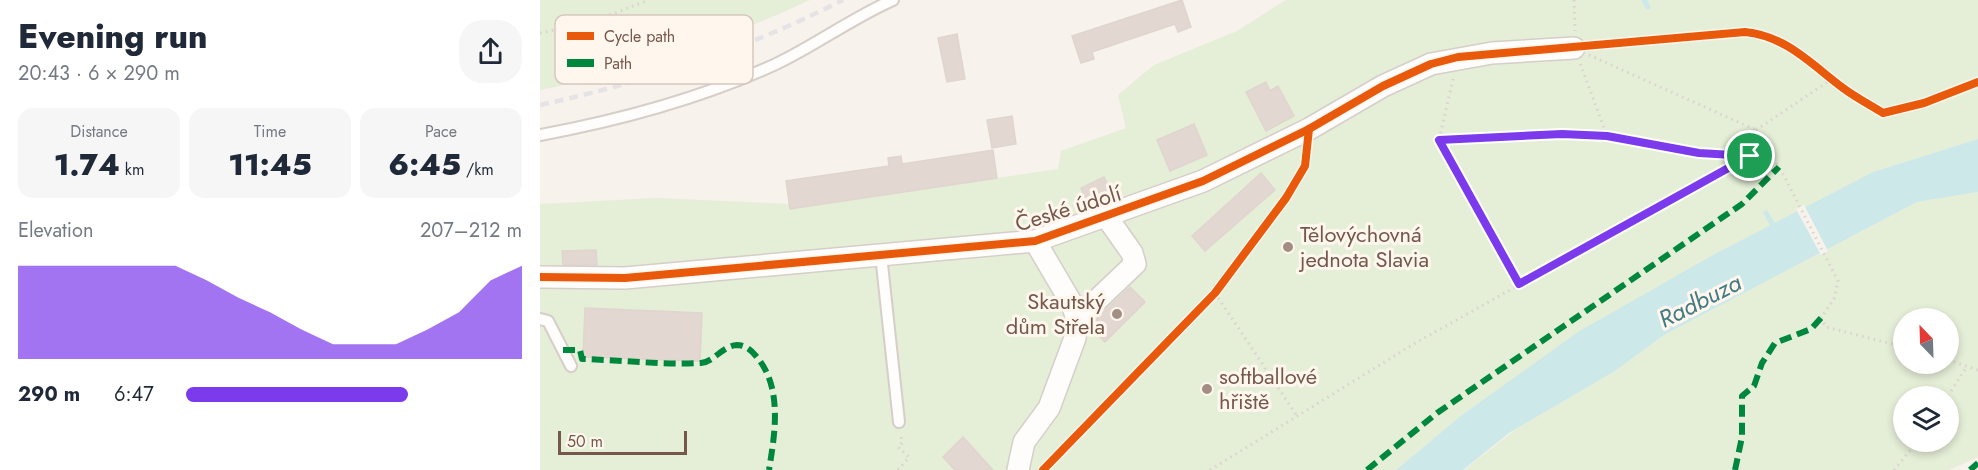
<!DOCTYPE html>
<html lang="en">
<head>
<meta charset="utf-8">
<style>
	body { margin:0; font-family:Jost,sans-serif; background:#f6f6f7; color:#1f2937; height:100vh; display:flex; flex-direction:column; font-size:22px; white-space:nowrap }
	* { box-sizing:border-box; margin:0 }
	p { font-size:20px; color:#747a83 }
	.icon { flex:none; width:33px; height:33px; fill:none; stroke:currentColor; stroke-width:2; stroke-linecap:round; stroke-linejoin:round }
	.map { position:relative; flex:1; overflow:hidden }
	.sheet { display:flex; flex-direction:column; background:#fff; width:540px }
	.sheet>* { flex:none }
	.needle { width:39px; rotate:337deg }
	.tools { position:absolute; left:1353px; top:308px; display:grid; gap:12px }
	.tools a { display:grid; place-items:center; width:66px; height:66px; border-radius:50%; background:#fff; box-shadow:0 3px 9px #0003; font-size:30px }
	.scale { position:absolute; left:18px; bottom:15px; width:129px; box-sizing:border-box; padding-left:6px; border:3px solid #76584b; border-top:0; font-size:16px; line-height:21px; white-space:nowrap; color:#76584b; -webkit-text-stroke:4px #fff7ee; paint-order:stroke }
	.pin { position:absolute; display:grid; place-items:center; width:51px; height:51px; color:#fff; margin:-26px; border:3px solid #fff; border-radius:50%; box-shadow:0 2px 6px #0007 }
	.round { display:grid; place-items:center; flex:none; width:63px; height:63px; border-radius:24px; background:#f6f6f7 }
	.headline { display:flex; align-items:center; justify-content:space-between; height:102px; padding:0 18px }
	h1 { font-size:33px; font-weight:800; line-height:45px }
	.figures { display:grid; grid-template-columns:repeat(3,1fr); gap:9px; height:102px; padding:6px 18px }
	.figures div { display:grid; align-content:center; border-radius:15px; background:#f6f6f7; text-align:center }
	.figures b { font-size:30px; font-weight:800 }
	.figures small { font-size:16px; font-weight:400 }
	.figures p { font-size:16px }
	.chart { height:168px; padding:12px 18px }
	.chart p { display:flex; justify-content:space-between }
	.chart svg { width:100%; height:108px; margin-top:6px; fill:#7c3aed; opacity:.7 }
	ul { padding:0 18px; list-style:none; font-size:20px }
	li { display:grid; grid-template-columns:96px 72px 1fr; align-items:center; height:45px }
	li i { height:15px; border-radius:8px; background:#7c3aed }
	main { display:flex; flex:1; min-height:0 }
	.map>svg:first-child { display:block }
</style>
</head>
<body>
<main>
<section class="sheet">
<div class="headline"><div><h1>Evening run</h1><p>20:43 · 6 × 290 m</p></div><a class="round"><svg class="icon" aria-label="share" viewBox="0 0 24 24"><path d="M12 15V3M7 8l5-5 5 5M5 13v7h14v-7"/></svg></a></div>
<div class="figures">
<div><p>Distance</p><b>1.74<small> km</small></b></div>
<div><p>Time</p><b>11:45</b></div>
<div><p>Pace</p><b>6:45<small> /km</small></b></div>
</div>
<div class="chart"><p><span>Elevation</span>207–212 m</p>
<svg viewBox="0 0 160 44" preserveAspectRatio="none"><path d="M0 44V6L10 6L20 6L30 6L40 6L50 6L60 12L70 19L80 25L90 32L100 38L110 38L120 38L130 32L140 25L150 12L160 6V44z"/></svg>
</div>
<ul>
<li><b>290 m</b>6:47<i style="width:66%"></i></li>
</ul>
</section>
<div class="map">
<svg width="1438" height="470" viewBox="0 0 1438 470">
	<rect width="100%" height="100%" fill="#f7f2ec"/>
	<!-- green -->
	<g fill="#e5eed7" fill-rule="evenodd">
		<path d="M0,0H270C183,40 94,72 0,90Z"/>
		<path d="M746,0H1438V139L1333,172L1180,252L1103,296L929,410L856,470H0V204L117,198L249,204L251,209L518,169L521,151L586,128L578,95L614,65L697,31Z"/>
		<path d="M1438,192V457L1409,470H924L976,429L1075,371L1124,335L1377,202ZM1364,318H1408V363H1364ZM1364,396H1408V441H1364Z"/>
	</g>
	<!-- water -->
	<path fill="#cde8e8" d="M1438,139V192L1377,202L1124,335L1075,371L969,433L923,470H856L922,415L1038,332L1173,255L1333,172Z"/>
	<!-- pier -->
	<path fill="#f7f2ec" d="M1264,205L1288,251L1281,255L1256,209Z"/>
	<g fill="none" stroke-linecap="round" stroke-linejoin="round">
		<!-- stream -->
		<g stroke="#cde8e8" stroke-width="5">
			<path d="M1104,0L1108,7"/>
			<path d="M1226,213L1236,230"/>
		</g>
	</g>
	<!-- building -->
	<g fill="#e2d8d1" stroke="#e0d5ce" stroke-width="1.5">
		<path d="M642,0L651,27L638,32L635,24L552,52L554,59L541,63L532,36Z"/>
		<path d="M417,34L425,79L407,82L398,38Z"/>
		<path d="M726,82L730,91L738,86L754,116L726,131L706,92Z"/>
		<path d="M472,116L476,144L452,148L447,120Z"/>
		<path d="M654,124L667,155L630,171L617,140Z"/>
		<path d="M453,150L457,178L250,209L246,181L349,166L348,158L361,156L362,164Z"/>
		<path d="M721,173L735,190L665,251L652,236Z"/>
		<path d="M564,177L574,199L550,208L541,188Z"/>
		<path d="M56,250L57,265H23L22,251Z"/>
		<path d="M590,287L605,302L565,342L549,326Z"/>
		<path d="M45,308L162,313L160,361L43,357Z"/>
		<path d="M423,437L453,470H415L403,457Z"/>
	</g>
	<g fill="none" stroke-linecap="round" stroke-linejoin="round">
		<!-- service casing -->
		<g stroke="#d6cec8" stroke-width="14">
			<g id="service">
				<path d="M0,135C81,120 162,98 236,64C276,45 312,18 353,0"/>
				<path d="M341,255L359,422"/>
				<path d="M0,319L8,321L31,366"/>
			</g>
		</g>
		<!-- minor casing -->
		<g stroke="#d6cec8" stroke-width="24">
			<g id="minor">
				<path d="M0,277L85,278L495,241L663,181L769,129L843,86L891,64L952,53L1034,48"/>
				<path d="M537,319L595,264L592,253L566,216"/>
				<path d="M478,470L484,442L509,408L535,338L537,319L532,304L495,241"/>
			</g>
		</g>
		<!-- path -->
		<g stroke="#dad2cf" stroke-width="3" stroke-dasharray="1.5 4.5" stroke-linecap="butt">
			<path d="M1034,0L1035,31"/>
			<path d="M0,33L51,22L109,0"/>
			<path d="M1049,55L1216,130L1243,174L1298,281L1294,299L1281,318L1286,327L1364,347"/>
			<path d="M913,79L899,140L1022,134L1067,136L1040,63"/>
			<path d="M1216,130L1292,79"/>
			<path d="M1067,136L1159,153L1231,156"/>
			<path d="M899,141L979,284"/>
			<path d="M675,293L757,416"/>
			<path d="M1408,360L1438,370"/>
			<path d="M1408,396L1427,366"/>
			<path d="M358,470L369,457L358,447L362,443L361,435"/>
			<path d="M503,470L675,293L746,198L765,166L768,151"/>
			<path d="M670,470L877,342L1210,156"/>
			<path d="M1354,470L1378,441"/>
		</g>
		<!-- service -->
		<use href="#service" stroke="#fefdfc" stroke-width="10"/>
		<!-- minor -->
		<use href="#minor" stroke="#fefdfc" stroke-width="21"/>
		<!-- rail -->
		<path stroke="#e5e3e5" stroke-width="4.5" stroke-dasharray="9 6" stroke-linecap="butt" d="M0,105C105,82 207,49 303,0"/>
		<!-- quiet -->
		<g stroke="#00873e" stroke-width="6" stroke-dasharray="12 6" stroke-linecap="butt">
			<path d="M23,350H40L42,359C81,360 121,365 161,363C174,362 182,346 197,345C205,345 211,350 216,356C243,387 235,433 229,470"/>
			<path d="M827,470L897,413L1202,204L1239,167"/>
			<path d="M1195,470L1202,437V396L1214,386L1222,363L1235,343L1271,329L1281,318"/>
			<path d="M1430,470L1438,463"/>
		</g>
		<!-- cycleway casing -->
		<g stroke="#fff7ee" stroke-width="11">
			<g id="cycleway">
				<path d="M0,277L85,278L495,241L663,181L769,129L843,86L891,64L918,57L1205,32C1246,36 1271,64 1303,88C1315,97 1330,105 1343,113L1384,103L1438,82"/>
				<path d="M503,470L675,293L746,198L765,166L769,129"/>
			</g>
		</g>
		<!-- cycleway -->
		<use href="#cycleway" stroke="#e8590c" stroke-width="8"/>
	</g>
	<g fill="none" stroke-linecap="round" stroke-linejoin="round">
		<!-- route casing -->
		<g stroke="#fff" stroke-width="12">
			<path id="route" d="M1022,134L1067,136L1159,153L1210,156L979,284L899,140Z"/>
		</g>
		<!-- route -->
		<use href="#route" stroke="#7c3aed" stroke-width="8"/>
	</g>
	<!-- markers -->
	<g fill="#a38e83" stroke="#fff7ee" stroke-width="2">
		<circle cx="748" cy="247" r="6"/>
		<circle cx="577" cy="314" r="6"/>
		<circle cx="667" cy="389" r="6"/>
	</g>
	<g text-anchor="middle" stroke-width="6" stroke-linejoin="round" paint-order="stroke">
		<!-- street labels -->
		<g font-size="22" fill="#76584b" stroke="#fff7ee">
			<text transform="translate(528 208) rotate(-17)" y="8">České údolí</text>
		</g>
		<!-- poi labels -->
		<g font-size="22" fill="#76584b" stroke="#fff7ee" text-anchor="start">
			<text x="760" y="242">Tělovýchovná<tspan x="760" dy="25">jednota Slavia</tspan></text>
			<text x="565" y="309" text-anchor="end">Skautský<tspan x="565" dy="25">dům Střela</tspan></text>
			<text x="679" y="384">softballové<tspan x="679" dy="25">hřiště</tspan></text>
		</g>
		<!-- water labels -->
		<g font-size="24" font-style="italic" fill="#427b83" stroke="#fff7ee">
			<text transform="translate(1160 301) rotate(-27)" y="8">Radbuza</text>
		</g>
	</g>
	<!-- legend -->
	<rect x="15" y="15" width="198" height="69" rx="9" fill="#fff7ee" stroke="#d6c7bd" stroke-width="1.5"/>
	<rect x="27" y="32" width="27" height="8" fill="#e8590c"/>
	<rect x="27" y="59" width="27" height="8" fill="#00873e"/>
	<g font-size="16" fill="#76584b">
		<text x="64" y="42">Cycle path</text>
		<text x="64" y="69">Path</text>
	</g>
</svg>
<div class="tools">
<a><svg class="needle" viewBox="-14 -14 28 28"><path d="M0-13l5 13h-10z" fill="#e53935"/><path d="M0 13l5-13h-10z" fill="#747a83"/></svg></a>
<a><svg class="icon" aria-label="layers" viewBox="0 0 24 24"><path d="M12 4l9 5-9 5-9-5zM3 14l9 5 9-5"/></svg></a>
</div>
<div class="scale">50 m</div>
<div class="pin" style="left:1210px;top:156px;background:#1e9e55"><svg class="icon" aria-label="arrive" viewBox="0 0 24 24"><path d="M6 21V4h12l-3 4 3 4H6"/></svg></div>
</div>
</main>
</body>
</html>
